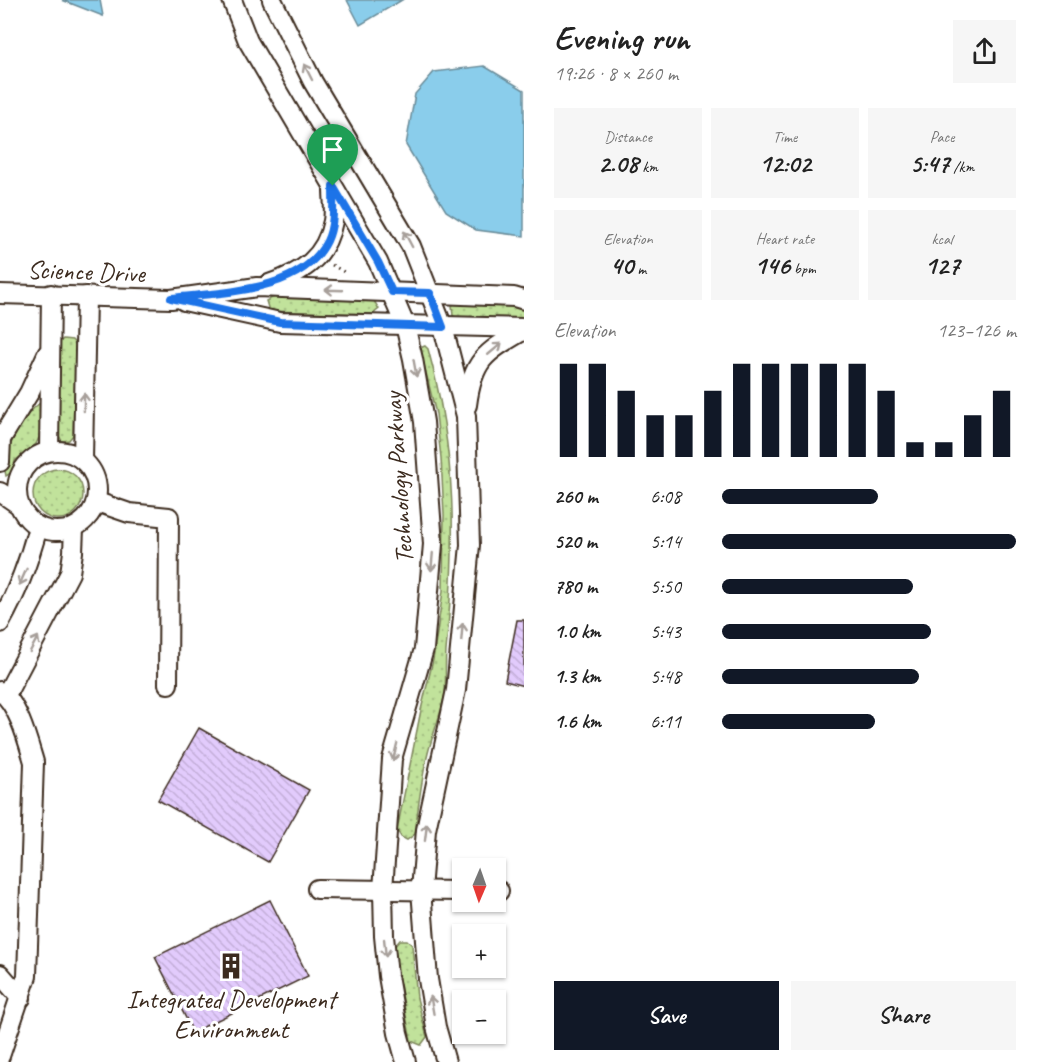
<!DOCTYPE html>
<html lang="en">
<head>
<meta charset="utf-8">
<style>
	body { margin:0; font-family:Caveat,sans-serif; background:#f6f6f6; color:#222; height:100vh; display:flex; flex-direction:column; font-size:22px; white-space:nowrap }
	* { box-sizing:border-box; margin:0 }
	p { font-size:20px; color:#767676 }
	.icon { flex:none; width:33px; height:33px; fill:none; stroke:currentColor; stroke-width:2; stroke-linecap:round; stroke-linejoin:round }
	.map { position:relative; flex:1; overflow:hidden }
	.panel { display:flex; flex-direction:column; background:#fff; width:522px }
	.panel>* { flex:none }
	.needle { width:39px; rotate:182deg }
	.tools { position:absolute; left:452px; top:858px; display:grid; gap:12px }
	.tools a { display:grid; place-items:center; width:54px; height:54px; border-radius:0px; background:#fff; box-shadow:0 2px 4px #0004; font-size:30px }
	.pin { position:absolute; display:grid; place-items:center; width:51px; height:51px; color:#fff; margin:-62px -26px; border-radius:50% 50% 50% 0; rotate:-45deg; box-shadow:0 0 6px #0007 }
	.pin .icon { rotate:45deg }
	.round { display:grid; place-items:center; flex:none; width:63px; height:63px; border-radius:0px; background:#f6f6f6 }
	.summary { display:flex; align-items:center; justify-content:space-between; height:102px; padding:0 30px }
	h1 { font-size:33px; font-weight:700; line-height:45px }
	.figures { display:grid; grid-template-columns:repeat(3,1fr); gap:9px; height:102px; padding:6px 30px }
	.figures div { display:grid; align-content:center; border-radius:0px; background:#f6f6f6; text-align:center }
	.figures b { font-size:26px; font-weight:700 }
	.figures small { font-size:16px; font-weight:400 }
	.figures p { font-size:16px }
	.chart { height:168px; padding:12px 30px }
	.chart p { display:flex; justify-content:space-between }
	.chart svg { width:100%; height:108px; margin-top:6px; stroke:#111827; stroke-width:6 }
	.cta { display:flex; gap:12px; margin-top:auto; padding:12px 30px }
	.cta a { flex:1; height:69px; border-radius:0px; background:#111827; color:#fff; font-size:24px; font-weight:700; line-height:69px; text-align:center }
	.cta a+a { background:#f6f6f6; color:#222 }
	ul { padding:0 30px; list-style:none; font-size:20px }
	li { display:grid; grid-template-columns:96px 72px 1fr; align-items:center; height:45px }
	li i { height:15px; border-radius:8px; background:#111827 }
	main { display:flex; flex:1; min-height:0 }
	.map>svg:first-child { display:block }
</style>
</head>
<body>
<main>
<div class="map">
<svg width="524" height="1062" viewBox="0 0 524 1062">
	<defs>
		<pattern id="green-dots" width="8" height="8" patternUnits="userSpaceOnUse" patternTransform="scale(1.5)"><rect width="8" height="8" fill="#c1e29b"/><path d="M2 2h.1M6 6h.1" fill="none" stroke="#a7c285" stroke-width="1.8" stroke-linecap="round"/></pattern>
		<pattern id="building-back-hatch" width="6" height="6" patternUnits="userSpaceOnUse" patternTransform="scale(1.5)"><rect width="6" height="6" fill="#e2cbfc"/><path d="M-1 5l2 2M0 0l6 6M5-1l2 2" fill="none" stroke="#c3aed8"/></pattern>
	</defs>
	<rect width="100%" height="100%" fill="#fff"/>
	<filter id="ink" filterUnits="userSpaceOnUse"><feTurbulence type="fractalNoise" baseFrequency=".0167" numOctaves="2"/><feDisplacementMap in="SourceGraphic" scale="12" xChannelSelector="R" yChannelSelector="G"/><feConvolveMatrix kernelMatrix="1 2 1 2 8 2 1 2 1" color-interpolation-filters="sRGB"/></filter>
	<g filter="url(#ink)">
		<!-- green -->
		<g fill="url(#green-dots)" stroke="#7e865c" stroke-width="1.5">
			<path d="M274,297L373,299L379,309L373,314L269,311L266,301Z"/>
			<path d="M459,302L524,306V319H464L453,316L452,305Z"/>
			<path d="M63,339L72,340L76,345L73,435L69,440L62,441L59,436V343Z"/>
			<path d="M425,346L428,349C457,454 456,544 446,651C445,664 446,679 445,692C442,712 433,733 428,753C421,780 418,807 415,834L407,840L401,837L397,830L421,710L433,660L443,591L444,515L441,458L436,414L420,348Z"/>
			<path d="M41,402V433L36,444L15,461L13,471L6,476C0,455 24,414 41,402Z"/>
			<circle cx="58" cy="494" r="25"/>
			<path d="M400,940H407L412,945L417,998L427,1037L421,1045L411,1041L393,948Z"/>
		</g>
		<!-- water -->
		<g fill="#8acdeb" stroke="#6a8c99" stroke-width="1.5">
			<path d="M62,0H100L103,16Z"/>
			<path d="M347,0H402L360,25Z"/>
			<path d="M484,66L524,90V236L476,230L446,211L406,145L415,94L434,72Z"/>
		</g>
		<!-- building -->
		<g fill="url(#building-back-hatch)" stroke="#3b2a1e" stroke-width="1.5">
			<path d="M517,620H524V686L505,681Z"/>
			<path d="M199,728L309,790L268,862L158,800Z"/>
			<path d="M270,900L308,976L193,1032L155,957Z"/>
		</g>
		<g fill="none" stroke-linecap="round" stroke-linejoin="round">
			<!-- minor casing -->
			<g stroke="#3b2a1e" stroke-width="22">
				<g id="minor">
					<path d="M232,0L248,41L378,262L405,325L413,359L424,422L433,544L424,649L392,759L383,890L384,936L388,976L398,1033L406,1062"/>
					<path d="M272,0L313,82L411,246L443,327L466,416L470,545L456,690L426,830L421,890L428,979L436,1027L446,1062"/>
					<path d="M269,284C302,273 326,258 333,221C335,211 333,199 333,188"/>
					<path d="M0,294L171,299L257,287L514,297L524,300"/>
					<path d="M184,301L280,322L524,328"/>
					<path d="M467,405C473,359 485,353 524,330"/>
					<circle cx="57" cy="491" r="40"/>
					<path d="M49,451L51,294"/>
					<path d="M83,460L86,296"/>
					<path d="M0,462L1,439L29,393L47,354"/>
					<path d="M0,492L19,505"/>
					<path d="M97,502L129,513L169,517L168,684"/>
					<path d="M0,623C17,593 29,561 38,527"/>
					<path d="M0,691C18,703 28,742 34,762L27,976L0,1056"/>
					<path d="M6,695L70,573L73,552L74,528"/>
					<path d="M317,889L462,891"/>
					<path d="M495,891H499"/>
					<path d="M0,974L21,998"/>
				</g>
			</g>
			<!-- path -->
			<path stroke="#3b2a1e" stroke-width="3" stroke-dasharray="1.5 4.5" stroke-linecap="butt" d="M332,265L344,272"/>
			<!-- minor -->
			<use href="#minor" stroke="#fff" stroke-width="18"/>
		</g>
		<!-- one-way arrows -->
		<defs><path id="oneway-shaft" d="M-6 0H5M1.5-3L5.5 0L1.5 3" fill="none" stroke-width="1.6" stroke-linecap="round" stroke-linejoin="round" transform="scale(1.5)"/></defs>
		<g stroke="#a79f9a">
			<use href="#oneway-shaft" transform="translate(308 72) rotate(-117)"/>
			<use href="#oneway-shaft" transform="translate(408 239) rotate(-118)"/>
			<use href="#oneway-shaft" transform="translate(334 290) rotate(-178)"/>
			<use href="#oneway-shaft" transform="translate(495 349) rotate(-40)"/>
			<use href="#oneway-shaft" transform="translate(415 368) rotate(80)"/>
			<use href="#oneway-shaft" transform="translate(84 402) rotate(-89)"/>
			<use href="#oneway-shaft" transform="translate(432 562) rotate(95)"/>
			<use href="#oneway-shaft" transform="translate(23 577) rotate(114)"/>
			<use href="#oneway-shaft" transform="translate(462 632) rotate(-85)"/>
			<use href="#oneway-shaft" transform="translate(34 644) rotate(-62)"/>
			<use href="#oneway-shaft" transform="translate(395 752) rotate(104)"/>
			<use href="#oneway-shaft" transform="translate(426 832) rotate(-83)"/>
			<use href="#oneway-shaft" transform="translate(385 948) rotate(84)"/>
			<use href="#oneway-shaft" transform="translate(432 1005) rotate(-100)"/>
		</g>
	</g>
	<g fill="none" stroke-linecap="round" stroke-linejoin="round" filter="url(#ink)">
		<!-- route casing -->
		<g stroke="#fff" stroke-width="12">
			<path id="route" d="M333,186L378,262L392,292L430,293L443,327L280,322L171,298C220,292 302,293 327,241C335,224 333,205 333,186Z"/>
		</g>
		<!-- route -->
		<use href="#route" stroke="#1a73e8" stroke-width="8"/>
	</g>
	<!-- icons -->
	<defs>
		<g id="building-bare" transform="scale(2.07)"><path d="M-4-6H4V6H1V3H-1V6H-4ZM-2.5-4.3h1.7v1.8h-1.7ZM.8-4.3h1.7v1.8H.8ZM-2.5-1h1.7V.8h-1.7ZM.8-1h1.7V.8H.8Z" fill="#3b2a1e" stroke="#fff" stroke-width="2.5" paint-order="stroke"/></g>
	</defs>
	<g fill-rule="evenodd">
		<use href="#building-bare" x="231" y="966"/>
	</g>
	<g text-anchor="middle" stroke-width="6" stroke-linejoin="round" paint-order="stroke">
		<!-- street labels -->
		<g font-size="26" fill="#3b2a1e" stroke="#fff">
			<text transform="translate(86 271) rotate(2)" y="9">Science Drive</text>
			<text transform="translate(398 478) rotate(-94)" y="9">Technology Parkway</text>
		</g>
		<!-- poi labels -->
		<g font-size="26" fill="#3b2a1e" stroke="#fff">
			<text x="231" y="1008">Integrated Development<tspan x="231" dy="30">Environment</tspan></text>
		</g>
	</g>
</svg>
<div class="tools">
<a><svg class="needle" viewBox="-14 -14 28 28"><path d="M0-13l5 13h-10z" fill="#e53935"/><path d="M0 13l5-13h-10z" fill="#767676"/></svg></a>
<a>+</a>
<a>−</a>
</div>
<div class="pin" style="left:333px;top:186px;background:#1e9e55"><svg class="icon" aria-label="arrive" viewBox="0 0 24 24"><path d="M6 21V4h12l-3 4 3 4H6"/></svg></div>
</div>
<section class="panel">
<div class="summary"><div><h1>Evening run</h1><p>19:26 · 8 × 260 m</p></div><a class="round"><svg class="icon" aria-label="share" viewBox="0 0 24 24"><path d="M12 15V3M7 8l5-5 5 5M5 13v7h14v-7"/></svg></a></div>
<div class="figures">
<div><p>Distance</p><b>2.08<small> km</small></b></div>
<div><p>Time</p><b>12:02</b></div>
<div><p>Pace</p><b>5:47<small> /km</small></b></div>
</div>
<div class="figures">
<div><p>Elevation</p><b>40<small> m</small></b></div>
<div><p>Heart rate</p><b>146<small> bpm</small></b></div>
<div><p>kcal</p><b>127</b></div>
</div>
<div class="chart"><p><span>Elevation</span>123–126 m</p>
<svg viewBox="0 0 160 44" preserveAspectRatio="none"><path d="M5 44V6M15 44V6M25 44V17M35 44V27M45 44V27M55 44V17M65 44V6M75 44V6M85 44V6M95 44V6M105 44V6M115 44V17M125 44V38M135 44V38M145 44V27M155 44V17"/></svg>
</div>
<ul>
<li><b>260 m</b>6:08<i style="width:53%"></i></li>
<li><b>520 m</b>5:14<i style="width:100%"></i></li>
<li><b>780 m</b>5:50<i style="width:65%"></i></li>
<li><b>1.0 km</b>5:43<i style="width:71%"></i></li>
<li><b>1.3 km</b>5:48<i style="width:67%"></i></li>
<li><b>1.6 km</b>6:11<i style="width:52%"></i></li>
</ul>
<div class="cta"><a>Save</a><a>Share</a></div>
</section>
</main>
</body>
</html>
